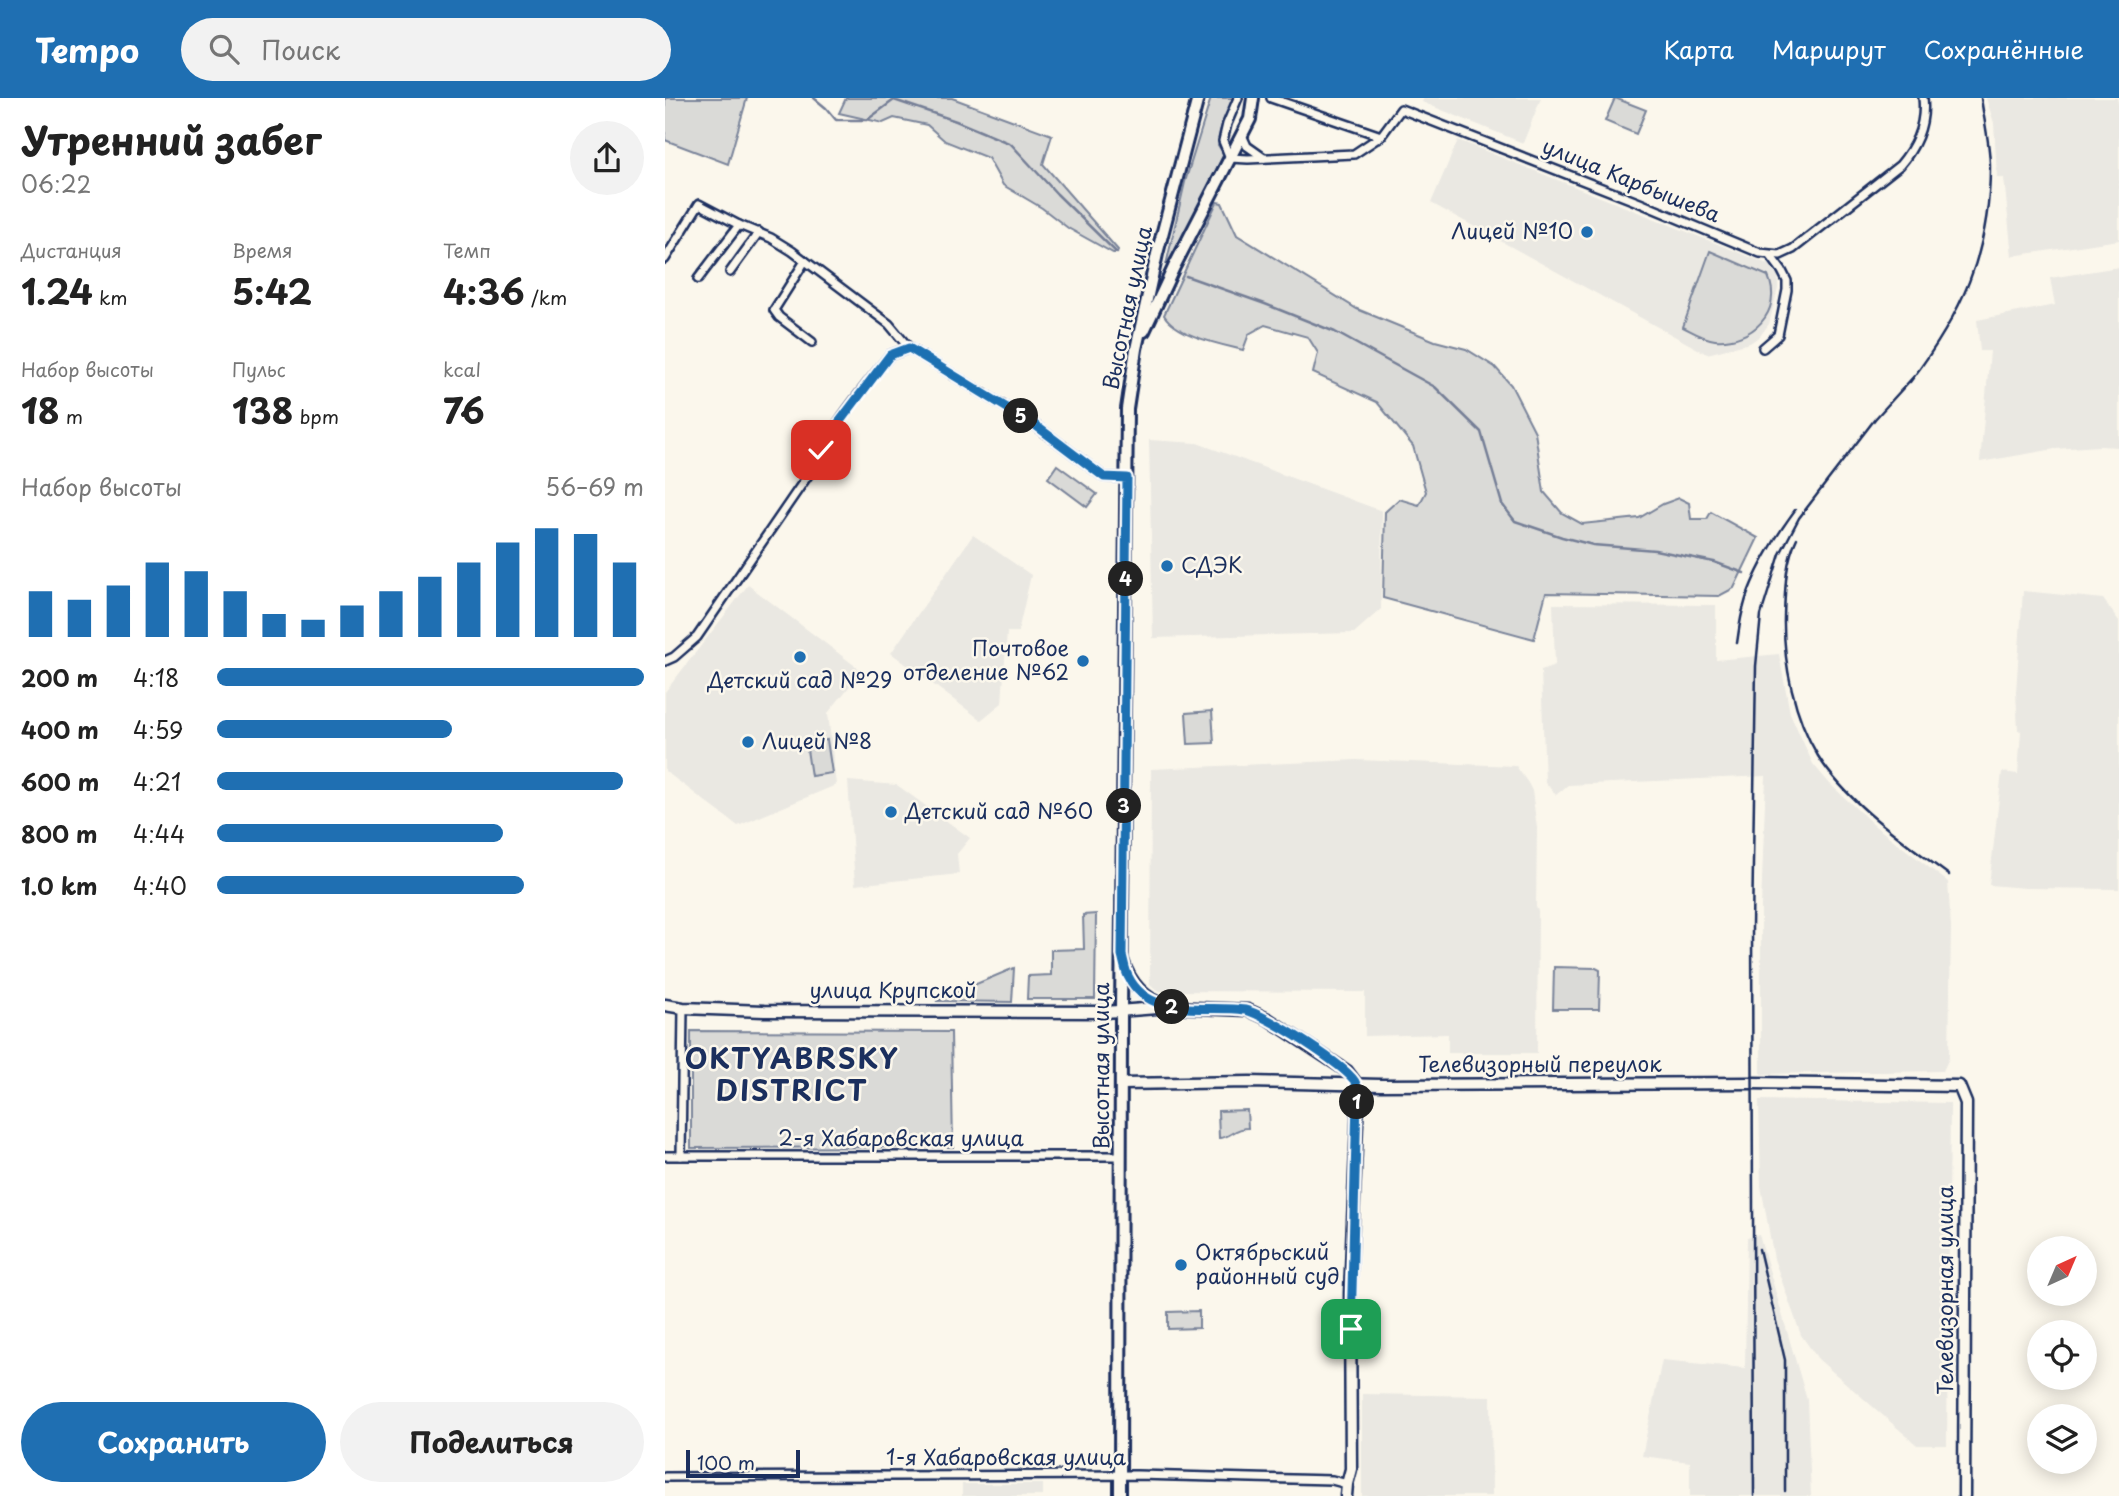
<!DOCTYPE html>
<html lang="ru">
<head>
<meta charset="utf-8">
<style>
	body { margin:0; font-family:"Playpen Sans",sans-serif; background:#f2f2f2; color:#222; height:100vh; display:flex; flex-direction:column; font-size:26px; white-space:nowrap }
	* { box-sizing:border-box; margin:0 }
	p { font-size:23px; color:#767676 }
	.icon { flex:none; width:38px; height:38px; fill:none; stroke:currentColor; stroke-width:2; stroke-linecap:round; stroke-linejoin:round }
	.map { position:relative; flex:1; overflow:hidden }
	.panel { display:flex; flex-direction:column; background:#fff; width:665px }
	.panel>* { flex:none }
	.needle { width:46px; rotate:44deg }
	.tools { position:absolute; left:1362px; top:1138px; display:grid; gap:14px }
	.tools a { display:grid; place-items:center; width:70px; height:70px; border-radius:50%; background:#fff; box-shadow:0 4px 18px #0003; font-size:35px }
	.scale { position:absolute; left:21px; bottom:18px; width:114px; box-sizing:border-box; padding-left:7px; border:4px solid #1b2f5e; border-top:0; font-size:19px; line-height:24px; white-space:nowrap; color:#1b2f5e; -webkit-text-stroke:5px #fbf7ec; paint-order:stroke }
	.pin { position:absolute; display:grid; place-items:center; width:60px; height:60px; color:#fff; margin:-30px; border-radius:14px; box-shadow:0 4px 10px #0006 }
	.km { position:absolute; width:35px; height:35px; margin:-18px; border-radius:50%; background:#222; color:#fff; font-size:19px; line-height:35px; text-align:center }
	.round { display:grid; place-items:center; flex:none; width:74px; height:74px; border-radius:37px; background:#f2f2f2 }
	.head { display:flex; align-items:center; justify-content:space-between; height:119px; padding:0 21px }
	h1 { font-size:38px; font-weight:700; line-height:52px }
	.figures { display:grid; grid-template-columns:repeat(3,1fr); gap:10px; height:119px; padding:7px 21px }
	.figures div { display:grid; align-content:center }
	.figures b { font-size:35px; font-weight:700 }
	.figures small { font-size:19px; font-weight:400 }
	.figures p { font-size:19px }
	.chart { height:196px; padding:14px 21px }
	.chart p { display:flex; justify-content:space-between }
	.chart svg { width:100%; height:126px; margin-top:7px; stroke:#1f6fb2; stroke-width:6 }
	.button { display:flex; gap:14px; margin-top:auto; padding:14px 21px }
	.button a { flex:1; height:80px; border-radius:42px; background:#1f6fb2; color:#fff; font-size:28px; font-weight:700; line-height:80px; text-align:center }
	.button a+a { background:#f2f2f2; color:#222 }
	ul { padding:0 21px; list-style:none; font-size:23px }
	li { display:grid; grid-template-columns:112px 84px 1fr; align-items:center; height:52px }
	li i { height:18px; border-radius:9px; background:#1f6fb2 }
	header { display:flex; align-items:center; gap:42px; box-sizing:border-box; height:98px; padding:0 35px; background:#1f6fb2; color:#fff }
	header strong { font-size:33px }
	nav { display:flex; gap:38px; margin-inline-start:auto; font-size:24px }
	.search { width:490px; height:63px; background:#f2f2f2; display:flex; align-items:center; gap:18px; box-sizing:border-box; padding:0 24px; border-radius:38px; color:#767676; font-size:26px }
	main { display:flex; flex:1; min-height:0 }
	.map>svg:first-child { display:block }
</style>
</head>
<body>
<header>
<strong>Tempo</strong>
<div class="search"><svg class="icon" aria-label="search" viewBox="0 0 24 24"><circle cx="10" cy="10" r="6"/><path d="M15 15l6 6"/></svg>Поиск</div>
<nav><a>Карта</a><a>Маршрут</a><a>Сохранённые</a></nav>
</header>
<main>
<section class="panel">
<div class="head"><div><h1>Утренний забег</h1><p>06:22</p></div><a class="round"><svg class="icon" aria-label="share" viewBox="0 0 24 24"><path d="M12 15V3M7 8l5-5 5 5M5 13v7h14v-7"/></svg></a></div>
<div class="figures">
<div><p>Дистанция</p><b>1.24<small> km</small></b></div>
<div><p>Время</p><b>5:42</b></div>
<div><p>Темп</p><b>4:36<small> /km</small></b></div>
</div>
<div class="figures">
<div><p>Набор высоты</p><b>18<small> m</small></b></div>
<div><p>Пульс</p><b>138<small> bpm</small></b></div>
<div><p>kcal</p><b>76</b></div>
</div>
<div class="chart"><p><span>Набор высоты</span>56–69 m</p>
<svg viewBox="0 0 160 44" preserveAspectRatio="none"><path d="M5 44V28M15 44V31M25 44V26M35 44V18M45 44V21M55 44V28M65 44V36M75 44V38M85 44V33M95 44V28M105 44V23M115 44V18M125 44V11M135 44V6M145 44V8M155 44V18"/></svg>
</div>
<ul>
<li><b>200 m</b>4:18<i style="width:100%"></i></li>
<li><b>400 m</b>4:59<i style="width:55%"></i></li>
<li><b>600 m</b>4:21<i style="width:95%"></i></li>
<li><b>800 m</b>4:44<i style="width:67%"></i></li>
<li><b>1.0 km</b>4:40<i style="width:72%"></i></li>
</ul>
<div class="button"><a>Сохранить</a><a>Поделиться</a></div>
</section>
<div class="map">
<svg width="1454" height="1398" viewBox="0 0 1454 1398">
	<rect width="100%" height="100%" fill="#fbf7ec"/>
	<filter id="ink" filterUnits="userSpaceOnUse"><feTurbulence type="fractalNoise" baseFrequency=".0143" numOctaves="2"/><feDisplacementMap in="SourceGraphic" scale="14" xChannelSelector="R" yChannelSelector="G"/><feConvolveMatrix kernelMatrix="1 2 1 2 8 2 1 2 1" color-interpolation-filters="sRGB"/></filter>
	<g filter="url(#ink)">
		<!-- built -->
		<g fill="#eae8e2">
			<path d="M759,0H876L858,45L757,4Z"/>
			<path d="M1321,0H1452L1454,8V142L1347,158L1339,80H1332L1329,25Z"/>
			<path d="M793,42L1110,169L1113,175V190L1104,226L1095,238L1085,245L1042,256L766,105Z"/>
			<path d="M1454,169V349L1434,348L1390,351L1315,364L1325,253H1315L1312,222L1390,207L1385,180Z"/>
			<path d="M484,342L532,345L717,413L716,511L689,535L488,540Z"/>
			<path d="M308,437L366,477L353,534H342L337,605L316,622L226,555Z"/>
			<path d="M83,487L197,573L163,615L171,687L73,728L0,673V594Z"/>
			<path d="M1358,493L1438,501L1454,523V791L1361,790L1324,787L1337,674L1353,676L1356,633L1353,632L1351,594Z"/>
			<path d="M888,506L1051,507V562L1114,556L1125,615L1148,666L1165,686L1210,728L1283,784L1286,829L1284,960L1278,973L1096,976V809L1101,678L903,687L891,697L880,684L876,572L890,567Z"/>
			<path d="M691,662L851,668L863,685L867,693L872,730L871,809L873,813L872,955H783V936L700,938V894L493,893L485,886L486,671Z"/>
			<path d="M183,683L232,687L305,740L292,756L294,776L190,787Z"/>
			<path d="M1094,1002L1285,1005L1282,1347H1252L1153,1261L1136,1237L1109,1161L1096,1088Z"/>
			<path d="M1094,1137L1142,1302L1146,1398H1025V1364L977,1358L997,1262L1080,1270L1082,1140Z"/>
			<path d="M697,1296L826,1298L827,1398H697Z"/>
			<rect x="297" y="1386" width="81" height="12"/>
		</g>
		<!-- green -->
		<g fill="#dadad7" stroke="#7a849a" stroke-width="2">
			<path d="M0,0H82L63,66L0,42Z"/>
			<path d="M181,0H287L387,37L378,66L453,152L452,155H448L403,130L377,110L338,87L323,60L280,43L262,27L229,20L218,25L174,15Z"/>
			<path d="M546,0H570L555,33L553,47L559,56L516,143L501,167L520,84Z"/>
			<path d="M950,0L981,12L971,36L940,23Z"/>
			<path d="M552,104L557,105L572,137L692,211L770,243L801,251L830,269L846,287L870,334L879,394L897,415L917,426L974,420L998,406L1014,400L1024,405L1026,421H1042L1046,414L1093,440L1069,490L1054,498L881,495L869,541L718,500L720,414L734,401L754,407L761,394L748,348L712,304L648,275L653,255L643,239L600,227L584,236L578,252C554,246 512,238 499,217Z"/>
			<path d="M1045,153L1103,178C1119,214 1086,245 1050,242C1039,241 1028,234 1018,229Z"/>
			<path d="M392,367L432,396L422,409L383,380Z"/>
			<path d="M547,613L549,645L523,646L521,615Z"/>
			<path d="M162,642L167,675L146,678L141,645Z"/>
			<path d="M431,816L430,901H362L363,878L386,877V852L419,851L418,817Z"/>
			<path d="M889,869L931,870L935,872L934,911H888Z"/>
			<path d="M349,870L347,904L271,903Z"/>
			<path d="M26,933L286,934L288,1049L26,1050Z"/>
			<path d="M582,1012L583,1030C568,1030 566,1040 554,1040L553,1013Z"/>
			<path d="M534,1213V1230L503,1231V1214Z"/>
		</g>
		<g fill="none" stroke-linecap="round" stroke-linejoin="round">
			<!-- stream -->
			<g stroke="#747e96" stroke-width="2.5">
				<path d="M149,0L161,10L171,22H202L229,2L291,23L346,46L392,96L452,155"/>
				<path d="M521,178L600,206L670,234L770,289L816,334L837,406L850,423L897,439L928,447L990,452L1049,464L1079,475"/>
			</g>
			<!-- street casing -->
			<g stroke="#1b2f5e" stroke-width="12">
				<g id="street">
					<path d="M573,0L562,26L558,43L565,60L583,61L689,56L716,38L736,11L975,105L1095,155L1115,157L1128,151L1235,67C1252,47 1261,26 1258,0"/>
					<path d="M606,0L716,38"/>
					<path d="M577,37L582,48L599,60"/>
					<path d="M0,161L34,106L74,127L106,140L127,153L224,226L244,250"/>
					<path d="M140,163L109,212L114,219L147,244"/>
					<path d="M65,174L94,134"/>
					<path d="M33,181L74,127"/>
					<path d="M1098,250L1113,237L1122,192V183L1117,173L1105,157"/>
					<path d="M0,563L9,559L32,539L150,367C167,326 198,292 225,257L244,250L370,327L439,379L462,380"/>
					<path d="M0,1058H456"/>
					<path d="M16,1058L18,910"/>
					<path d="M0,1379L472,1377L667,1382L682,1386"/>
				</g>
			</g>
			<!-- secondary casing -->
			<g stroke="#1b2f5e" stroke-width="15">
				<g id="secondary">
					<path d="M458,863C465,885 478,900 501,908"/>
					<path d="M0,907L18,910L99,913L440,914L505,909L583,912L603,921L682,973L691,985L693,1002L685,1195L686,1371L682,1386L681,1398"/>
					<path d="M456,986L585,984L716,987L1087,985L1294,988L1301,1005L1299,1398"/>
				</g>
			</g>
			<!-- primary casing -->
			<g stroke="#1b2f5e" stroke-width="16">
				<g id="primary">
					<path d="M479,233L509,169L585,21L588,0"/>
					<path d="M455,1398L456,913L462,311L471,251L492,156L533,0"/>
				</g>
			</g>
			<!-- street -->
			<use href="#street" stroke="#fbf7ec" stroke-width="7"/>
			<!-- secondary -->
			<use href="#secondary" stroke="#fbf7ec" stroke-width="10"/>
			<!-- primary -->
			<use href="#primary" stroke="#fbf7ec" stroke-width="10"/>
			<!-- rail -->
			<g stroke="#1b2f5e" stroke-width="2.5">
				<path d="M1245,284C1296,217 1325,155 1325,69C1325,46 1319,22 1316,0"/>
				<path d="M1132,440C1120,464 1120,492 1119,519C1118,565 1129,618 1153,658C1182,705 1241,745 1284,777"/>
				<path d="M1072,545C1074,533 1075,520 1079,508C1086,479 1112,436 1130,412"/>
				<path d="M1094,1151L1120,1262V1393"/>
				<path d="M1089,1398L1087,830L1091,568L1096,517L1115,456L1134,420L1210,321L1250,277"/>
			</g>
		</g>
	</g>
	<g fill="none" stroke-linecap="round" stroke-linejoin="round" filter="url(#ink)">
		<!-- route casing -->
		<g stroke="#fff" stroke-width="14">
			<path id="route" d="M156,352L172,327L225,257L244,250L370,327L439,379L462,380L457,857C459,864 460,872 463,878C485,923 541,906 580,912C598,915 686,970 691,986C693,990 692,997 692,1002L686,1231"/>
		</g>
		<!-- route -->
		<use href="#route" stroke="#1f6fb2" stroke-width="9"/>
	</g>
	<!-- markers -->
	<g fill="#1f6fb2" stroke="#fbf7ec" stroke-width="2.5">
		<circle cx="922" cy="134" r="7"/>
		<circle cx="502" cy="468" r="7"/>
		<circle cx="135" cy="559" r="7"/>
		<circle cx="418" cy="563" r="7"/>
		<circle cx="83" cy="644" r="7"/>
		<circle cx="226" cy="714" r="7"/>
		<circle cx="516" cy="1167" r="7"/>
	</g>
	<g text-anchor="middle" stroke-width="5" stroke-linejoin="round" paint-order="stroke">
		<!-- street labels -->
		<g font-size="21" fill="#1b2f5e" stroke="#fbf7ec">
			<text transform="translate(966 83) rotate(22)" y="7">улица Карбышева</text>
			<text transform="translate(463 210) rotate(-78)" y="7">Высотная улица</text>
			<text x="228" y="900">улица Крупской</text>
			<text x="875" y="974">Телевизорный переулок</text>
			<text transform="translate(437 968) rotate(-90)" y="7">Высотная улица</text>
			<text x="236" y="1048">2-я Хабаровская улица</text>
			<text transform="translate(1281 1192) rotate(-90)" y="7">Телевизорная улица</text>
			<text x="341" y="1367">1-я Хабаровская улица</text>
		</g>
		<!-- poi labels -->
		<g font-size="21" fill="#1b2f5e" stroke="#fbf7ec" text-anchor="start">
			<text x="908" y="141" text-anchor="end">Лицей №10</text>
			<text x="516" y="475">СДЭК</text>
			<text x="404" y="558" text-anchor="end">Почтовое<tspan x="404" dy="24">отделение №62</tspan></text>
			<text x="135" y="590" text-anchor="middle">Детский сад №29</text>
			<text x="97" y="651">Лицей №8</text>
			<text x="240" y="721">Детский сад №60</text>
			<text x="530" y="1162">Октябрьский<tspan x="530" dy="24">районный суд</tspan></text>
		</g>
		<!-- district labels -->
		<g font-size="28" font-weight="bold" letter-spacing="2" fill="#1b2f5e" stroke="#fbf7ec">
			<text x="127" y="971">OKTYABRSKY<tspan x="127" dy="32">DISTRICT</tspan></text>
		</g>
	</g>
</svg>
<div class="tools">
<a><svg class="needle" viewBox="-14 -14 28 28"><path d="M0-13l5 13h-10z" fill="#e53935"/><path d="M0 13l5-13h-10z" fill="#767676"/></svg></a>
<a><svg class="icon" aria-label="locate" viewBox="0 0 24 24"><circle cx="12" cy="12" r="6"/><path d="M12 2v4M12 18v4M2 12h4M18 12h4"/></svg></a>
<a><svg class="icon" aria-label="layers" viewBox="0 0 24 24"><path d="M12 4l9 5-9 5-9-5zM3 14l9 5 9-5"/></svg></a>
</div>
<div class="scale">100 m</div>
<div class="pin" style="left:686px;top:1231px;background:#1e9e55"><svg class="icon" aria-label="arrive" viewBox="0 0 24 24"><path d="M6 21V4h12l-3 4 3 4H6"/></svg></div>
<div class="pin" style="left:156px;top:352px;background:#d93025"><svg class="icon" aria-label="check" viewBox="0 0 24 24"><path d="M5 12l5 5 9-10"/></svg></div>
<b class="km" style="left:692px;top:1004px">1</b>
<b class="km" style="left:507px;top:909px">2</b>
<b class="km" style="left:459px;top:708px">3</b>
<b class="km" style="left:461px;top:481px">4</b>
<b class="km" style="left:356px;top:318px">5</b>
</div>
</main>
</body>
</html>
